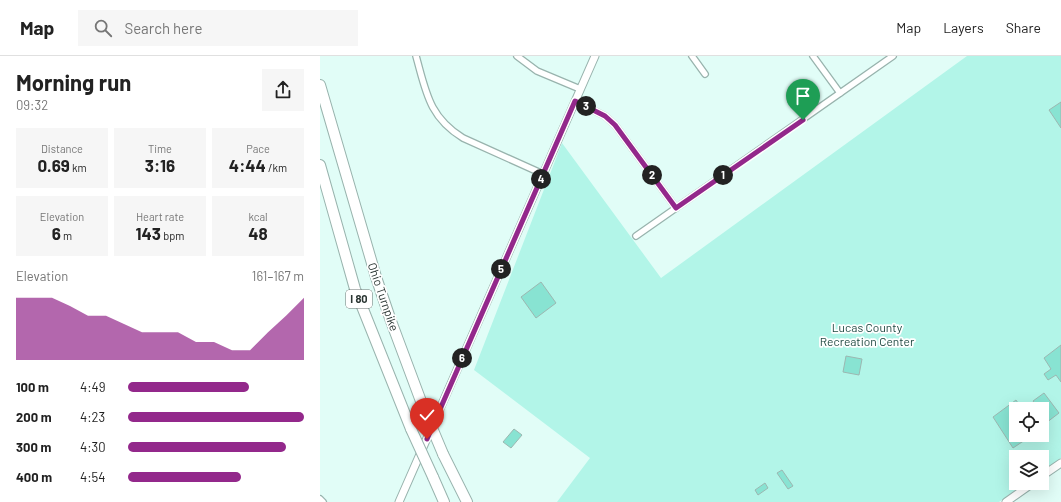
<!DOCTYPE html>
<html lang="en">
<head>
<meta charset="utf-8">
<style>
	body { margin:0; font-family:Barlow,sans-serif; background:#f6f6f6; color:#222; height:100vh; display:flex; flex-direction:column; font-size:15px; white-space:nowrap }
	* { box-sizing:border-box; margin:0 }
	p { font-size:13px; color:#767676 }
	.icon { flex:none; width:22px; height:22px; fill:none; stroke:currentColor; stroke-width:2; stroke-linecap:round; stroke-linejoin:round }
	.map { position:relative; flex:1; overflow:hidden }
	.details { display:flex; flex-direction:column; background:#fff; width:320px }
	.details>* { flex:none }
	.tools { position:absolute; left:689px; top:346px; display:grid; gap:8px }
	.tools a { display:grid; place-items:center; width:40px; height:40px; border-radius:0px; background:#fff; box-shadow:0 4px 16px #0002; font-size:20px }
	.pin { position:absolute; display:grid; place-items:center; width:34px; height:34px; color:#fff; margin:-41px -17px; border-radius:50% 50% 50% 0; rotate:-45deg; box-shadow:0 0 4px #0007 }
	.pin .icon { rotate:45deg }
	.km { position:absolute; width:20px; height:20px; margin:-10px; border-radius:50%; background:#222; color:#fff; font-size:11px; line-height:20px; text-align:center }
	.round { display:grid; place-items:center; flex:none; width:42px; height:42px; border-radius:0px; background:#f6f6f6 }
	.overview { display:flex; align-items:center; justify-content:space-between; height:68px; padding:0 16px }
	h1 { font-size:22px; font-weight:700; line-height:30px }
	.metrics { display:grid; grid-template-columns:repeat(3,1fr); gap:6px; height:68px; padding:4px 16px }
	.metrics div { display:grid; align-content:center; border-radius:0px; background:#f6f6f6; text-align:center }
	.metrics b { font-size:17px; font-weight:700 }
	.metrics small { font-size:11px; font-weight:400 }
	.metrics p { font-size:11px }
	.chart { height:112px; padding:8px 16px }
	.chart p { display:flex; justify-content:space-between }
	.chart svg { width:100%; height:72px; margin-top:4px; fill:#93288b; opacity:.7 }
	ul { padding:0 16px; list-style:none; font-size:13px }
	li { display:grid; grid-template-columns:64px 48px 1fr; align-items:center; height:30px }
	li i { height:10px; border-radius:5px; background:#93288b }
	header { display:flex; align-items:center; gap:24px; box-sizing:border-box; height:56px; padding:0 20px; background:#fff; border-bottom:1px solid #e0e0e0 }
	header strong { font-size:19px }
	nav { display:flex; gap:22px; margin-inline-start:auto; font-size:14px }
	.search { width:280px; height:36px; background:#f6f6f6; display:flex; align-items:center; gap:10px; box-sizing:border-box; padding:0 14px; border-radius:0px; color:#767676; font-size:15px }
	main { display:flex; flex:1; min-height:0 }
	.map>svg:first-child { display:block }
</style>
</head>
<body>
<header>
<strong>Map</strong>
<div class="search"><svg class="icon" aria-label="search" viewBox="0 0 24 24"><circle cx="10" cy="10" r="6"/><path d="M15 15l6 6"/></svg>Search here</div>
<nav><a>Map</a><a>Layers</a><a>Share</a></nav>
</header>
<main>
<section class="details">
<div class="overview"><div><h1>Morning run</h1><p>09:32</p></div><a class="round"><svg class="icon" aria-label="share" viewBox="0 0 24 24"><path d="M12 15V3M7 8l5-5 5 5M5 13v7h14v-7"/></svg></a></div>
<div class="metrics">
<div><p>Distance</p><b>0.69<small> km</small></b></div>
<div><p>Time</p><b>3:16</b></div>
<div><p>Pace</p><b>4:44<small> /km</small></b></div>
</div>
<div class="metrics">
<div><p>Elevation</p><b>6<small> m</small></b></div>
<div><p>Heart rate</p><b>143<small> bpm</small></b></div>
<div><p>kcal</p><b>48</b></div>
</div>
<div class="chart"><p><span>Elevation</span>161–167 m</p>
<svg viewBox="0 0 160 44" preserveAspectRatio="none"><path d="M0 44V6L10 6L20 6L30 11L40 17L50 17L60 22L70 27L80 27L90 27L100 33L110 33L120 38L130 38L140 27L150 17L160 6V44z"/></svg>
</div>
<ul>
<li><b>100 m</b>4:49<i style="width:69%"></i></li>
<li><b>200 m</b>4:23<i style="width:100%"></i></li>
<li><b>300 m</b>4:30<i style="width:90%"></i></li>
<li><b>400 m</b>4:54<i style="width:64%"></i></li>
</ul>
</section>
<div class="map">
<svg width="741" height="446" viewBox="0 0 741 446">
	<rect width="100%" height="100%" fill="#e1fdf7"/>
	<!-- green -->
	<path fill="#b2f5e8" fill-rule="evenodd" d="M647,0H741V402L722,415V401H696V427H705L679,446H237L270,402L154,314L242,87L341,222ZM696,353H722V379H696Z"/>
	<!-- building -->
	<g fill="#88e3d2" stroke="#9cb7b1">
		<path d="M741,46V72L729,54Z"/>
		<path d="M221,226L236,247L216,262L201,241Z"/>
		<path d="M741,289V326L736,319L728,324L724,318L731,313L724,302Z"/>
		<path d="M526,300L542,303L539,319L523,316Z"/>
		<path d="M724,337L739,357L722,370V353H719L713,345Z"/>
		<path d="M696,344L702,353H696V379H702L705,384L693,392L673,361Z"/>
		<path d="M194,373L202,379L191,392L183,386Z"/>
		<path d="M462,414L473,430L468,433L457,417Z"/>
		<path d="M445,427L448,432L438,439L435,434Z"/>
	</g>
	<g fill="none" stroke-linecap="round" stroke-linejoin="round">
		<!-- minor casing -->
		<g stroke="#98b3ad" stroke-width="8">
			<g id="minor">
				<path d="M96,0C106,36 109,61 143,82L223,118"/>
				<path d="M197,0L217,15L260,33"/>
				<path d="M372,0L385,18"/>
				<path d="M493,0L520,37"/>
				<path d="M255,45L285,60L295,69L356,152"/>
				<path d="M316,180L573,0"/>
				<path d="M0,443L3,446"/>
			</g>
		</g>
		<!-- tertiary casing -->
		<g stroke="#98b3ad" stroke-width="9">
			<g id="tertiary">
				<path d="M722,420L741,407"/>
				<path d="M79,446L275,0"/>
				<path d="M686,446L713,427"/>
			</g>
		</g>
		<!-- motorway casing -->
		<g stroke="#98b3ad" stroke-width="12">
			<g id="motorway">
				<path d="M0,29L56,221L71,265L102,348"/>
				<path d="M0,109L35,233L91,373"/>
				<path d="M123,398L147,446"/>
				<path d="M113,421L124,446"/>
			</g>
		</g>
		<!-- minor -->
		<use href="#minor" stroke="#fff" stroke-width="5.5"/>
		<!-- tertiary -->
		<use href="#tertiary" stroke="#fff" stroke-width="7"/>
		<!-- motorway -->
		<use href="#motorway" stroke="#fff" stroke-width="10"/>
		<!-- motorway-bridge casing -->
		<g stroke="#98b3ad" stroke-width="12" stroke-linecap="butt">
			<g id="motorway-bridge">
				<path d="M102,348L123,398"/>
				<path d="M91,373L113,421"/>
			</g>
		</g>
		<!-- motorway-bridge -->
		<use href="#motorway-bridge" stroke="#fff" stroke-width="10"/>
	</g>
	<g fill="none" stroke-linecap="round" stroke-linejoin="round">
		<!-- route casing -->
		<g stroke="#fff" stroke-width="8">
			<path id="route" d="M107,383L255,45L285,60L295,69L356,152L483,64"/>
		</g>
		<!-- route -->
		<use href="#route" stroke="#93288b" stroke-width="5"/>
	</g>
	<g text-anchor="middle" stroke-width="3.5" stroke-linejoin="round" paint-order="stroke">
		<!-- shield labels -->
		<rect fill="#fff" stroke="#6b7270" stroke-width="1" x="26" y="234" width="26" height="18" rx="3"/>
		<g font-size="11" font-weight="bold" fill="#2b3633">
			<text x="39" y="247">I 80</text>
		</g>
		<!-- street labels -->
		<g font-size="12" fill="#2b3633" stroke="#fff">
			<text transform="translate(63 241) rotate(71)" y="4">Ohio Turnpike</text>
		</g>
		<!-- park labels -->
		<g font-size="12" fill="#1f4942" stroke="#fff">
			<text x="547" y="276">Lucas County<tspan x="547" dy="14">Recreation Center</tspan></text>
		</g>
	</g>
</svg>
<div class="tools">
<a><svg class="icon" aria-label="locate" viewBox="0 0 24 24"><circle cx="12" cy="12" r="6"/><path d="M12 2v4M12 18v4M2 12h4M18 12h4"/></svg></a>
<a><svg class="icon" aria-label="layers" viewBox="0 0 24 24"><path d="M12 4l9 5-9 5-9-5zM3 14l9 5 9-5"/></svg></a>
</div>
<div class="pin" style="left:483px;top:64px;background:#1e9e55"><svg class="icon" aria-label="arrive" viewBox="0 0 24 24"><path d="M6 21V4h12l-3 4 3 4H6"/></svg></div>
<div class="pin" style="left:107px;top:383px;background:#d93025"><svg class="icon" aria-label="check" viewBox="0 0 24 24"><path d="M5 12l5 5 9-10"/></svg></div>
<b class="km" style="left:403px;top:119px">1</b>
<b class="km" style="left:332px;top:119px">2</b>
<b class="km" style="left:266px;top:50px">3</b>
<b class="km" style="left:221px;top:123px">4</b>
<b class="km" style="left:181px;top:213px">5</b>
<b class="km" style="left:142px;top:302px">6</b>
</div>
</main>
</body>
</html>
